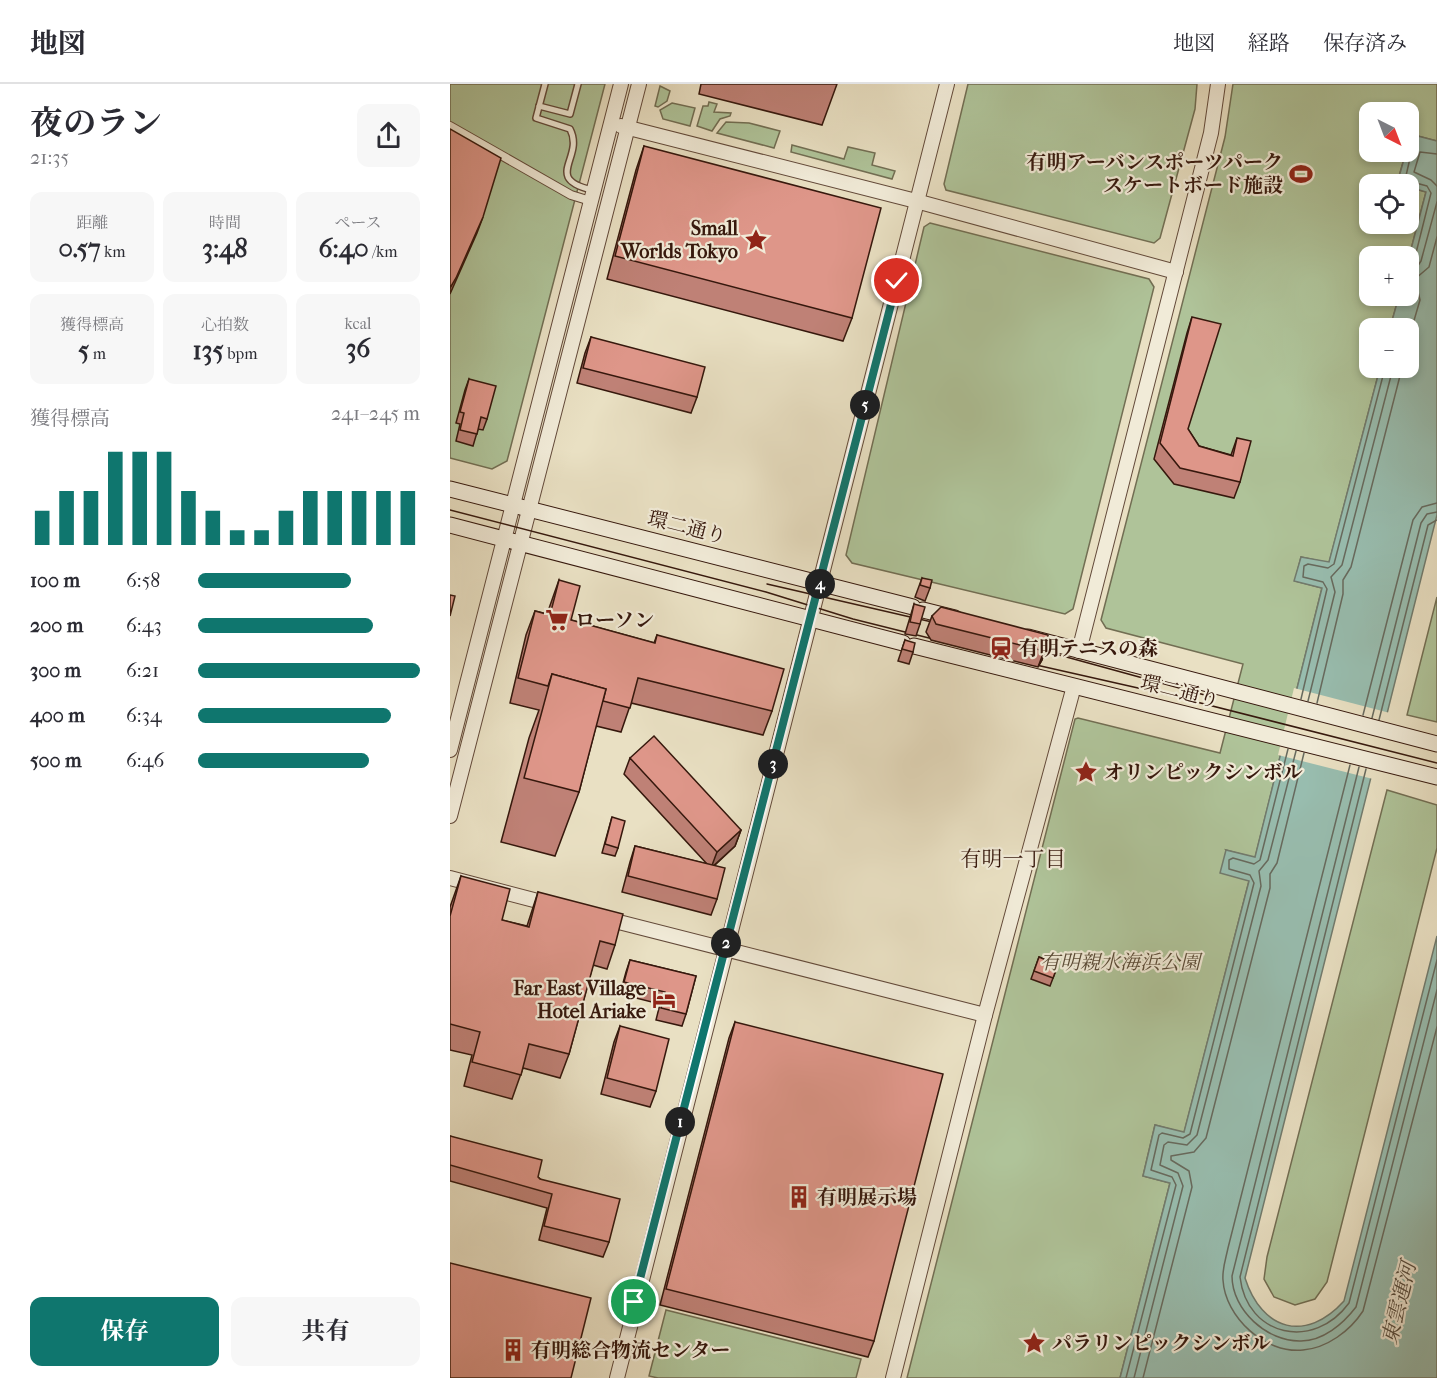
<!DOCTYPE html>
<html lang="ja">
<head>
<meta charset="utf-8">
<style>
	body { margin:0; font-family:"IM FELL French Canon","Noto Serif JP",serif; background:#f7f7f7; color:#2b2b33; height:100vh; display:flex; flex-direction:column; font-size:22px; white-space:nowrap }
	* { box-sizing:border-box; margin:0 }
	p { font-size:20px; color:#7c7c81 }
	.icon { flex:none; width:33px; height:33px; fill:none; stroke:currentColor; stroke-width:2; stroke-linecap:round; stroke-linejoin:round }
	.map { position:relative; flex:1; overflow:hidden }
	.side { display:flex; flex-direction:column; background:#fff; width:450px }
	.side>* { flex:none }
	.needle { width:39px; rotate:138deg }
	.fabs { position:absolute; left:909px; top:18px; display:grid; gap:12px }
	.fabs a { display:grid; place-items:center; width:60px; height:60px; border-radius:12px; background:#fff; box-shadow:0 3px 9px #0003; font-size:30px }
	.pin { position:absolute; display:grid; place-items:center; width:51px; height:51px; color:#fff; margin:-26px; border:3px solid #fff; border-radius:50%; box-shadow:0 2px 6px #0007 }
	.km { position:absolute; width:30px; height:30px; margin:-15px; border-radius:50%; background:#222; color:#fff; font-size:16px; line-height:30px; text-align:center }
	.round { display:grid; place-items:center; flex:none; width:63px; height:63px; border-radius:12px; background:#f7f7f7 }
	.head { display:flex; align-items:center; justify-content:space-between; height:102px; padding:0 30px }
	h1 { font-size:33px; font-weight:700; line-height:45px }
	.figures { display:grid; grid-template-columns:repeat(3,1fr); gap:9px; height:102px; padding:6px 30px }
	.figures div { display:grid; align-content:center; border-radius:12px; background:#f7f7f7; text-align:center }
	.figures b { font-size:26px; font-weight:700 }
	.figures small { font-size:16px; font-weight:400 }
	.figures p { font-size:16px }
	.chart { height:168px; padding:12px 30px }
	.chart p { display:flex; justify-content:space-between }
	.chart svg { width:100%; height:108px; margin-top:6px; stroke:#0f766e; stroke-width:6 }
	.cta { display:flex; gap:12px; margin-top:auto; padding:12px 30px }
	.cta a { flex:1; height:69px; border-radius:12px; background:#0f766e; color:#fff; font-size:24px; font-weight:700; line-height:69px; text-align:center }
	.cta a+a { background:#f7f7f7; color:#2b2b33 }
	ul { padding:0 30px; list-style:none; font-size:20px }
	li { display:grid; grid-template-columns:96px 72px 1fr; align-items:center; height:45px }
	li i { height:15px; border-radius:8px; background:#0f766e }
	header { display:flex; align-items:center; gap:36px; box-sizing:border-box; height:84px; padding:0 30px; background:#fff; border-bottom:2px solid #e1e1e2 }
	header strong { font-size:28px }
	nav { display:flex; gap:33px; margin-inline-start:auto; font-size:21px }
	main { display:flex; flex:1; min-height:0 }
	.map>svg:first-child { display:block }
</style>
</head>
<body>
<header>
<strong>地図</strong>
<nav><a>地図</a><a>経路</a><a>保存済み</a></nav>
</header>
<main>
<section class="side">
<div class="head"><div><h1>夜のラン</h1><p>21:35</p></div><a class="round"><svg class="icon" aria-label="share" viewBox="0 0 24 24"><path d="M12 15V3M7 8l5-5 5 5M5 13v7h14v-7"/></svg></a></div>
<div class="figures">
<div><p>距離</p><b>0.57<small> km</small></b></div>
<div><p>時間</p><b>3:48</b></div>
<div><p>ペース</p><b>6:40<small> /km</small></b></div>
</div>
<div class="figures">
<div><p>獲得標高</p><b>5<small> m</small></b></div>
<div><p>心拍数</p><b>135<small> bpm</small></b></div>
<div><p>kcal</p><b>36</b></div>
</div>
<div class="chart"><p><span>獲得標高</span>241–245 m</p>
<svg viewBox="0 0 160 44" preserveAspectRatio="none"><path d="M5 44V30M15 44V22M25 44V22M35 44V6M45 44V6M55 44V6M65 44V22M75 44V30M85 44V38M95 44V38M105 44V30M115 44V22M125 44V22M135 44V22M145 44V22M155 44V22"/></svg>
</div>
<ul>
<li><b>100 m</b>6:58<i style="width:69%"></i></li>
<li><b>200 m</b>6:43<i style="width:79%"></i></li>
<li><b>300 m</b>6:21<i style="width:100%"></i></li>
<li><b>400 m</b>6:34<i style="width:87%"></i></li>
<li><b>500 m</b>6:46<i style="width:77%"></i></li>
</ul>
<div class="cta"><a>保存</a><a>共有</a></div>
</section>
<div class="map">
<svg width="987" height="1294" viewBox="0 0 987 1294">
	<rect width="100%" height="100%" fill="#e9e0c3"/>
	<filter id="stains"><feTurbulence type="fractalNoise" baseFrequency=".00333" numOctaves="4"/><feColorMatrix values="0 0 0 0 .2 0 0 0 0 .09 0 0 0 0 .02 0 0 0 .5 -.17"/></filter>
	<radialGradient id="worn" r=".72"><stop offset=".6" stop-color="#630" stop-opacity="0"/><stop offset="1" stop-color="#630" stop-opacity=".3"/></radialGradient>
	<!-- green -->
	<g fill="#afc399" stroke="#726e53" stroke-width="1.5">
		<path d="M0,0H155L57,377L42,385L0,374Z"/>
		<path d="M518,0H747L745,25L710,154L704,159L496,106L494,100Z"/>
		<path d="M783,0H987V57L960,50L959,56L958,28H920V68H956L947,99L950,100H920V140H958L959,103L976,108L959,173L920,172V212H949L940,244H920V284H930L879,479L851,473L845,497L872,504L805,774L776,766L799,797L734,1049L705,1041L693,1092L720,1099L670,1294H457L625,635L628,634L770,669L793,580L656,544L651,536L775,53Z"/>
		<path d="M210,2L220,7L217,17L208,23L205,22Z"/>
		<path d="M259,18L267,20L264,28L281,29L280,32L270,35L262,47L247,42L253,22H258Z"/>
		<path d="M222,19L245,24L240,42L213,35L210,26Z"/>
		<path d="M276,38L299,39L330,47L324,64L267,49Z"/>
		<path d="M342,61L394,75L398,63L425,69L422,81L445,87L442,95L341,68Z"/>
		<path d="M480,139L699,195L704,203L623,525L615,530L402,479L396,471L474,143Z"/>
		<path d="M987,513V638L957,631Z"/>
		<path d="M937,706L987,721V764L877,1198L865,1215L845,1221L824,1213L814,1195L817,1173Z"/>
		<path d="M216,1226L411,1275L406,1294H208L199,1292Z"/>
	</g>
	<!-- water -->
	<path fill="#98bdaf" stroke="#717b6e" stroke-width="1.5" d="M960,50L987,57V431L795,1194C812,1247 856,1259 894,1217L987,852V1294H670L720,1099L693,1092L705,1041L734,1048L799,797L770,789L776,766L805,773L872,504L844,497L851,473L879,478L930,284H958V244H940L949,212H958L959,173L976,108L959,103L958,100H947L956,68H958Z"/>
	<!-- pier -->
	<path fill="#e9e0c3" d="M844,604L940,629L923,695L828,671Z"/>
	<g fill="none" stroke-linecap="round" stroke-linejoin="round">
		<!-- shore -->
		<g stroke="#676a5e" stroke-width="1.5">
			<path d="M958,63L961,70L955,96L977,102L981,109L965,173L958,178"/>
			<path d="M987,70L970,68L964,88L981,96L987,102"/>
			<path d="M958,186L967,183L971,177L987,118"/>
			<path d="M958,257L970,216L965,195L979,183L987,153"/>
			<path d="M851,615L877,505L873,498L853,493L854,482L858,480L878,484L884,480L935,284"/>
			<path d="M858,617L885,508L881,493L892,481L943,284"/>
			<path d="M867,619L893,510V496L901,483L952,284"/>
			<path d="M913,631L963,436L972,423L987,419"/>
			<path d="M922,634L971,439L977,430L987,428"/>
			<path d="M929,636L978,441L987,436"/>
			<path d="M900,681L778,1164C776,1174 772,1185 773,1196C775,1233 815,1270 853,1266C877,1264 900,1247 913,1227L987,943"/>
			<path d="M909,683L782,1192C782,1226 817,1258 851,1257C873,1257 893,1240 906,1223L987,906"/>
			<path d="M916,685L790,1193C797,1253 864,1267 899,1219L987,876"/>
			<path d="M676,1294L726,1101L722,1093L701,1086L709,1051L712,1049L733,1054L740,1050L804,799L800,791L779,785V776L783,774L804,780L810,776L838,665"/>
			<path d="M684,1294L733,1102L728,1089L710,1081L714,1061L718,1058L737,1061L747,1051L811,802L809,787L818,776L846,667"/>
			<path d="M693,1294L742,1103L739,1087L721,1076V1072L744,1068L756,1054L820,804V790L827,779L854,669"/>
		</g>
		<!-- service casing -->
		<g stroke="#634a3a" stroke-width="8">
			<g id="service">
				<path d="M95,0L86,34L120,45C135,74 92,94 142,106"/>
				<path d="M89,22L120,30L128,0"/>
			</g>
		</g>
		<!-- pedestrian casing -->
		<g stroke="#634a3a" stroke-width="10">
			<path id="pedestrian" d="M0,42L121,111L134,115"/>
		</g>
		<!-- tertiary casing -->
		<g stroke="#634a3a" stroke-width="16">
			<g id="tertiary">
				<path d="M171,42L466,117L726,188"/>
				<path d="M629,567L761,49L768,0"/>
				<path d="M0,666L171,0"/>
				<path d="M0,732L189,0"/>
				<path d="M0,794L103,821"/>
				<path d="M153,834L535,931"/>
				<path d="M167,1294L497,0"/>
				<path d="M443,1294L535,931L624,602"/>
			</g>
		</g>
		<!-- secondary casing -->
		<g stroke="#36180d" stroke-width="17">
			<g id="secondary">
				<path d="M0,405L463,523"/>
				<path d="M0,441L453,559"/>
				<path d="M473,526L505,534"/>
				<path d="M578,553L987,660"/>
				<path d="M464,562L987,693"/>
			</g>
		</g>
		<!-- service -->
		<use href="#service" stroke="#f1ebd8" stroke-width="5"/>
		<!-- pedestrian -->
		<use href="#pedestrian" stroke="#f1ebd8" stroke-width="8"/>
		<!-- tertiary -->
		<use href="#tertiary" stroke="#f1ebd8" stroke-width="14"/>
		<!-- secondary -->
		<use href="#secondary" stroke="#f1ebd8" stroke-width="15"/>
		<!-- tram -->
		<g stroke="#36180d" stroke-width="1.5">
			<path d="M0,426L316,508L403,535L495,558"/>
			<path d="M317,500L495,541"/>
			<path d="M580,563L762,613"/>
			<path d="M573,578L719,611L987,679"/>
		</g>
	</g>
	<!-- wall -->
	<g fill="#bf8176" stroke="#36180d" stroke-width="1.5">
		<path d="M251,0H387L372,41L249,10Z"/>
		<path d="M194,62L402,234L393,257L157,195L186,86Z"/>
		<path d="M742,233L738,345L749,362L781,371L787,354L790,398L784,414L724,400L704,375L737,249Z"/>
		<path d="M141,253L247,313L241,329L127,299L135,269Z"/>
		<path d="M19,295L37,335L33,346L28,345L23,362L6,357L10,340L6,339L15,306Z"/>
		<path d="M472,494L480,504L475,517L465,513Z"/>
		<path d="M109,496L121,536L204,559L207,551L322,627L313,651L181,619L171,648L146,642L129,708L105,772L51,758L79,654L89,626L60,619L76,551L85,527L97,530Z"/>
		<path d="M464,520L470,540L466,552L455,550Z"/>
		<path d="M482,532L598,560L592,576L588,583L481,556L476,548Z"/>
		<path d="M455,556L463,568L459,580L448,577Z"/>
		<path d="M180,674L291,746L285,762L264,782L267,815L261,831L172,808L180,778L185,762L257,780L174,690Z"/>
		<path d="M162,733L168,764L165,772L152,769Z"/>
		<path d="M11,792L52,836L77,842L88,808L165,861L157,885L143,881L119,970L110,994L73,984L62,1015L14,1002L22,971L0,966V823Z"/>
		<path d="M589,873L608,881L600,902L581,895Z"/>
		<path d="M180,876L246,892L236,930L232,942L206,936L210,920L170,910L176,888Z"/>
		<path d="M285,938L424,1257L418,1273L210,1221L279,954Z"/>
		<path d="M170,942L206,1007L200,1023L151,1010L164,958Z"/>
		<path d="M0,1052L88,1093L159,1158L153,1173L89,1156L97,1124L0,1097Z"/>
	</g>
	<!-- shaded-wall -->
	<g fill="#9b6960" stroke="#36180d" stroke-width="1.5">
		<path d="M33,133L27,149L0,210V204Z"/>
		<path d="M598,560L592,576L588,583L594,567Z"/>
		<path d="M291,746L285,762L261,784L267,768Z"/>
	</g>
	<!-- building -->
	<g fill="#de9689" stroke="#36180d" stroke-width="1.5">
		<path d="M0,45L51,74L33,133L6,194L0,204Z"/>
		<path d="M194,62L431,124L402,234L165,172Z"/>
		<path d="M742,233L771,240L738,345L749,362L783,372L787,354L801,357L790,398L730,384L710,359Z"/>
		<path d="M141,253L255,283L247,313L133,284Z"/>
		<path d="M19,295L46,302L37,335L31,333L27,350L10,346L14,329L10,328Z"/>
		<path d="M472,494L482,496L480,504L470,501Z"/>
		<path d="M109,496L130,502L121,536L205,559L207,551L334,585L322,627L188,594L180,624L153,617L156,605L102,590L98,602L68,594L85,527L100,531Z"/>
		<path d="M0,511L5,512L0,532Z"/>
		<path d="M464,520L475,523L470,540L460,538Z"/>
		<path d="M491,523L598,551V560L594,567L486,540L482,532Z"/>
		<path d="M455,556L465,559L463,568L452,565Z"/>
		<path d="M102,590L156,605L129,708L74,694Z"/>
		<path d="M204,652L291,746L267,768L180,674Z"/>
		<path d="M162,733L175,737L168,764L155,760Z"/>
		<path d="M185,762L275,784L267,815L178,792Z"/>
		<path d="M11,792L60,805L52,836L79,843L88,808L173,830L165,861L150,857L119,970L79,960L71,991L22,978L30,948L0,940V832Z"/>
		<path d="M589,873L608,881L603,894L584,887Z"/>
		<path d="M180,876L246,892L236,930L211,924L215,908L174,898Z"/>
		<path d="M285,938L493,990L424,1257L216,1205Z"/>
		<path d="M170,942L219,955L206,1007L157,994Z"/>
		<path d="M0,1052L92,1076L88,1093L90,1095L170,1115L159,1158L94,1142L102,1110L0,1081Z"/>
		<path d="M0,1179L141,1214L121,1294H0Z"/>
	</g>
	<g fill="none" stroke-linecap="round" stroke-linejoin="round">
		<!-- route casing -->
		<g stroke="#fff" stroke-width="12">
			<path id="route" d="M184,1218L447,197"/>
		</g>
		<!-- route -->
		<use href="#route" stroke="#0f766e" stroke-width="8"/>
	</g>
	<!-- icons -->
	<defs>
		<g id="stadium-bare" transform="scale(1.8)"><path d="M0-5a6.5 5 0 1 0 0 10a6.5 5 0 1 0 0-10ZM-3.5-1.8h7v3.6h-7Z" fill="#8f2418" stroke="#f1ebd8" stroke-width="2.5" paint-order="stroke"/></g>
		<g id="sight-bare" transform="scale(1.8)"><path d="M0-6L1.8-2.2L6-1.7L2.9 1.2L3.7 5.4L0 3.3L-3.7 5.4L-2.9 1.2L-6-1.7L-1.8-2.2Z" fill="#8f2418" stroke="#f1ebd8" stroke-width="2.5" paint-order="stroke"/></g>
		<g id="supermarket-bare" transform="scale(1.8)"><path d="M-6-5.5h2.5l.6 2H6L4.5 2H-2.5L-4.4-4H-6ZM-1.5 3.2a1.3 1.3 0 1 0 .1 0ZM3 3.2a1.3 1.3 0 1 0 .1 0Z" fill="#8f2418" stroke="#f1ebd8" stroke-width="2.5" paint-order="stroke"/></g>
		<g id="station-bare" transform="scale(1.8)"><path d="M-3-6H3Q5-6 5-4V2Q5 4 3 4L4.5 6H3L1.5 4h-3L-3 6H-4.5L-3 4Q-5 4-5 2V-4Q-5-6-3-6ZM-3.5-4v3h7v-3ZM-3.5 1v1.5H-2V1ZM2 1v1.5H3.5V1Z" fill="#8f2418" stroke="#f1ebd8" stroke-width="2.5" paint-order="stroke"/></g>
		<g id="hotel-bare" transform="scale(1.8)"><path d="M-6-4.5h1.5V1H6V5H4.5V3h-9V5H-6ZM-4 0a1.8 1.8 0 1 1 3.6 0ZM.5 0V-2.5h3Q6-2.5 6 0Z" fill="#8f2418" stroke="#f1ebd8" stroke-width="2.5" paint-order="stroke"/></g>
		<g id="building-bare" transform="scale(1.8)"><path d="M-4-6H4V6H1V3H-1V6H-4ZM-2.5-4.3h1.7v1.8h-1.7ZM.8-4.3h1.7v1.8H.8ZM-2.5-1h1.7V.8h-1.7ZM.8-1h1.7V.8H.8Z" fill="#8f2418" stroke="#f1ebd8" stroke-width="2.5" paint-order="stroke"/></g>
	</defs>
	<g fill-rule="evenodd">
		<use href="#stadium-bare" x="851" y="90"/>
		<use href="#sight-bare" x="306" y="156"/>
		<use href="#supermarket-bare" x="107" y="536"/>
		<use href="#station-bare" x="551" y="564"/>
		<use href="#sight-bare" x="636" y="688"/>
		<use href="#hotel-bare" x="214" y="915"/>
		<use href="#building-bare" x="349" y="1113"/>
		<use href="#sight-bare" x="584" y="1259"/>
		<use href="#building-bare" x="63" y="1266"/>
	</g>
	<g text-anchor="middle" stroke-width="4.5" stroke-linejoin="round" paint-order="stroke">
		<!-- poi labels -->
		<g font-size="20" font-weight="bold" fill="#36180d" stroke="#f1ebd8" text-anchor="start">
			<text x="833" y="85" text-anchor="end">有明アーバンスポーツパーク<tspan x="833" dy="23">スケートボード施設</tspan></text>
			<text x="288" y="151" text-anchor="end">Small<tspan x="288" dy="23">Worlds Tokyo</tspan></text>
			<text x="125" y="543">ローソン</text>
			<text x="569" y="571">有明テニスの森</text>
			<text x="654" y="695">オリンピックシンボル</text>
			<text x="196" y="911" text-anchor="end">Far East Village<tspan x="196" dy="23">Hotel Ariake</tspan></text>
			<text x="367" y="1120">有明展示場</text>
			<text x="602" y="1266">パラリンピックシンボル</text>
			<text x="81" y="1273">有明総合物流センター</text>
		</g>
		<!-- street labels -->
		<g font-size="20" fill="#36180d" stroke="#f1ebd8">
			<text transform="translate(237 443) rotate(14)" y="7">環二通り</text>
			<text transform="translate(730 607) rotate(14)" y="7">環二通り</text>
		</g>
		<!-- park labels -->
		<g font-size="20" font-style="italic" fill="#5a4b37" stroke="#f1ebd8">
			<text x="670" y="885">有明親水海浜公園</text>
		</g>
		<!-- neighbourhood labels -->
		<g font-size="21" fill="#36180d" stroke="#f1ebd8">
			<text x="563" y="782">有明一丁目</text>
		</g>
		<!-- water labels -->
		<g font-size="21" font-style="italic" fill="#534a3e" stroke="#f1ebd8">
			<text transform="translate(949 1219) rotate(-76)" y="7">東雲運河</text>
		</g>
	</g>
	<rect width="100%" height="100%" filter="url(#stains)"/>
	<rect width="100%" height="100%" fill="url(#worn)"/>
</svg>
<div class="fabs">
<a><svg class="needle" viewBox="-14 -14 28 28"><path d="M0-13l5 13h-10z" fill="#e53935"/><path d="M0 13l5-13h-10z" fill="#7c7c81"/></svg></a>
<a><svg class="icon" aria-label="locate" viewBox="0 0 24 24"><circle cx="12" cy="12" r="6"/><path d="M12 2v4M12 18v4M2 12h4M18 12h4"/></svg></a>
<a>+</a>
<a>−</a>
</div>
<div class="pin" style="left:184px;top:1218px;background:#1e9e55"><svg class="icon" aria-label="arrive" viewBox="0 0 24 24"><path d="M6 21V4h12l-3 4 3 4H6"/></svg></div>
<div class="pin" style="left:447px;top:197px;background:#d93025"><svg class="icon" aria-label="check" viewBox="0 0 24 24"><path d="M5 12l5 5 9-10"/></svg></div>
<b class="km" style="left:230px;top:1038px">1</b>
<b class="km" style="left:276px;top:859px">2</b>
<b class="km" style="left:323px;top:680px">3</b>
<b class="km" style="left:370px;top:500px">4</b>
<b class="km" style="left:415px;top:321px">5</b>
</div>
</main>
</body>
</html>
